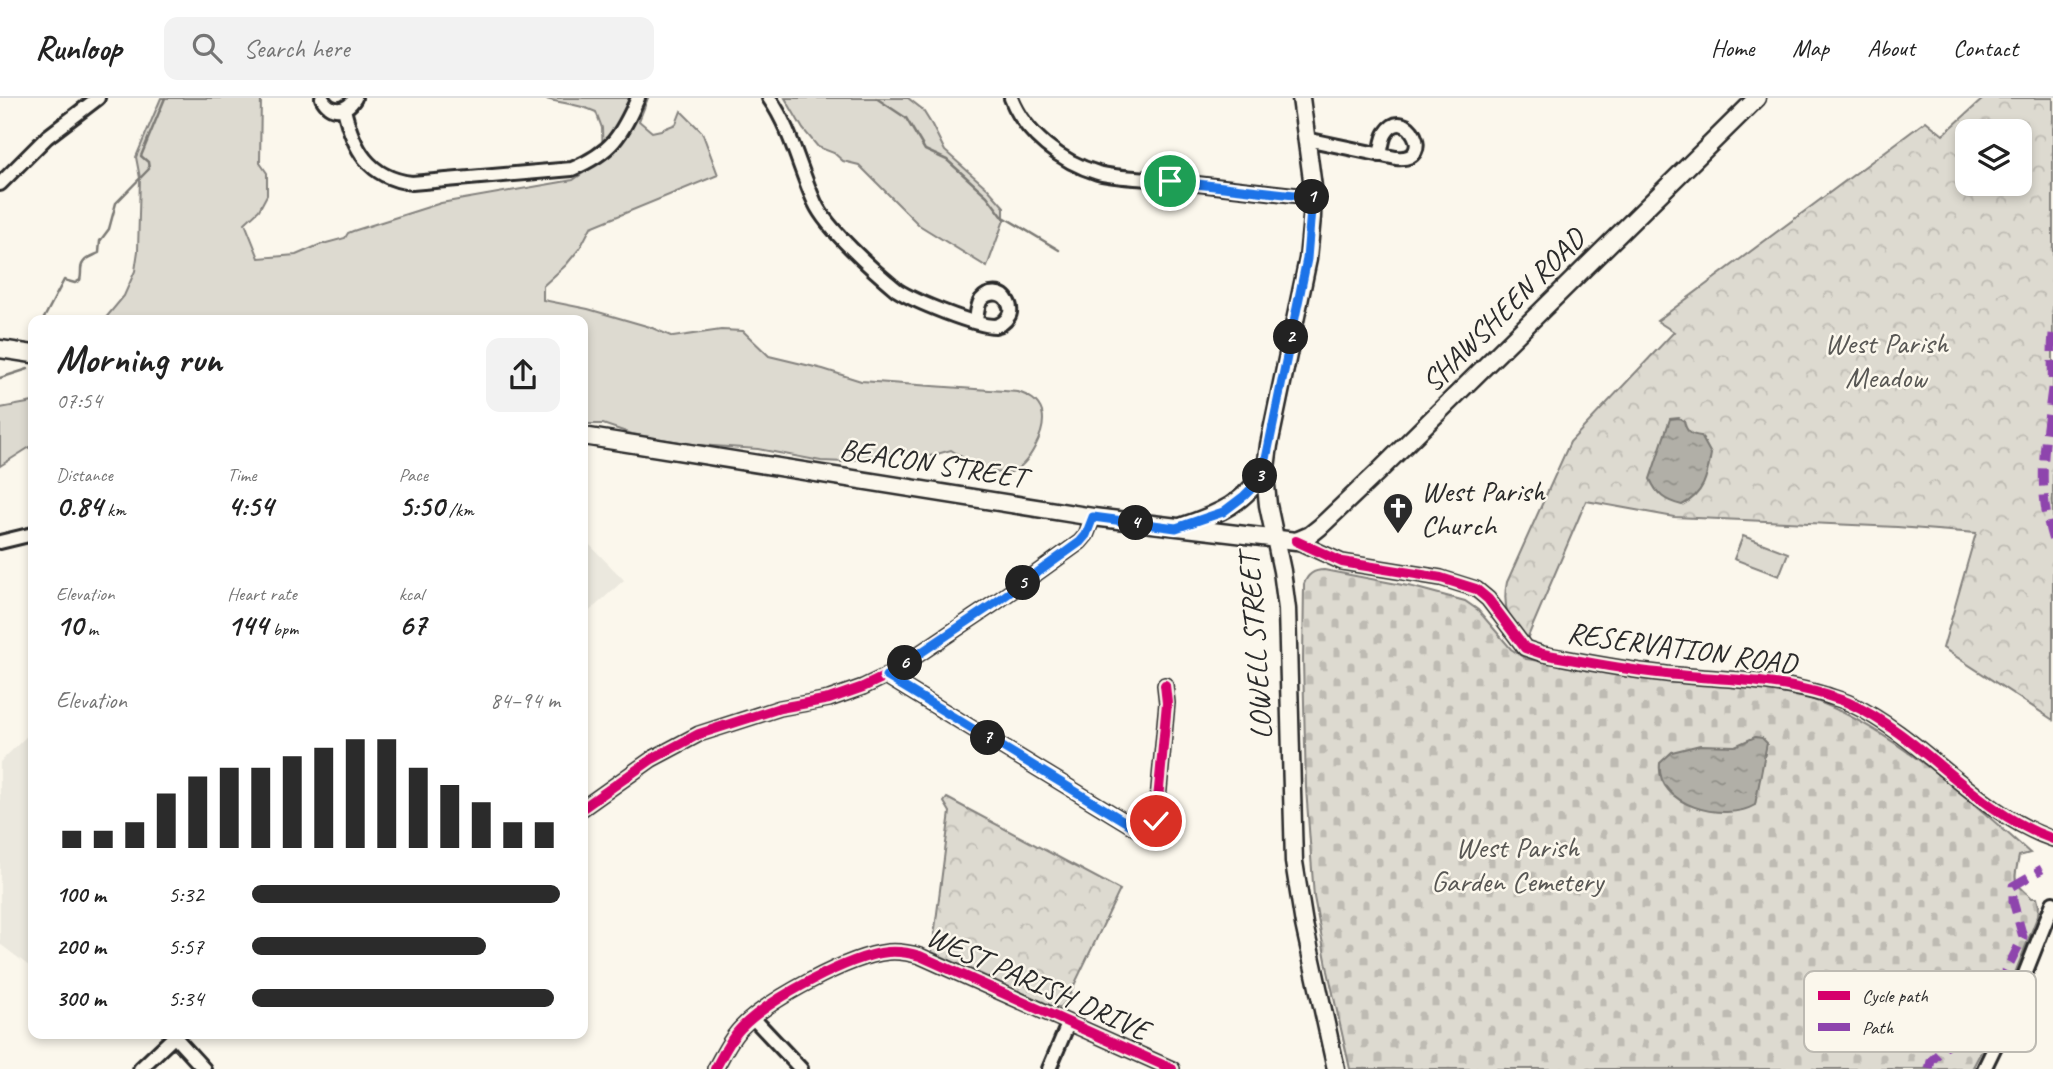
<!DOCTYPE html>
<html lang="en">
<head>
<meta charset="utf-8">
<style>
	body { margin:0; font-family:Caveat,sans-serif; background:#f2f2f2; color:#222; height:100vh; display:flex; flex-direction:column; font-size:26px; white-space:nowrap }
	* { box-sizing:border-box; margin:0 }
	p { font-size:23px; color:#767676 }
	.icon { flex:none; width:38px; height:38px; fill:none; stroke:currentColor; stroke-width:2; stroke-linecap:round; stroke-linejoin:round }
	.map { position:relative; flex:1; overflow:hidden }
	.side { position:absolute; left:28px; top:217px; width:560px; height:724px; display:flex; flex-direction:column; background:#fff; border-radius:14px; box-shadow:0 4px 10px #0003 }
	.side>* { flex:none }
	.tools { position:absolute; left:1955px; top:21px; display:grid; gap:14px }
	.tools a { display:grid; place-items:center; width:77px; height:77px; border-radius:14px; background:#fff; box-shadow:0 4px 10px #0003; font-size:35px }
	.pin { position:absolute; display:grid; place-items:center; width:60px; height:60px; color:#fff; margin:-30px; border:4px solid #fff; border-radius:50%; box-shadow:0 2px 7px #0007 }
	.km { position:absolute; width:35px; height:35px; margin:-18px; border-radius:50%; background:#222; color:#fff; font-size:19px; line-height:35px; text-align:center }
	.round { display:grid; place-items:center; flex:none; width:74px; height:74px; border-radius:14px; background:#f2f2f2 }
	.head { display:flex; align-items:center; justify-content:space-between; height:119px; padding:0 28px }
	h1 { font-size:38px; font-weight:600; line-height:52px }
	.metrics { display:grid; grid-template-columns:repeat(3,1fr); gap:10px; height:119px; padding:7px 28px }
	.metrics div { display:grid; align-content:center }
	.metrics b { font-size:30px; font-weight:600 }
	.metrics small { font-size:19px; font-weight:400 }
	.metrics p { font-size:19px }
	.chart { height:196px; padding:14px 28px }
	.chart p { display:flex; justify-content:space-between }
	.chart svg { width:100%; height:126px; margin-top:7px; stroke:#2b2b2b; stroke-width:6 }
	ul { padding:0 28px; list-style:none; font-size:23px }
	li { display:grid; grid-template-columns:112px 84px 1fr; align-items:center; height:52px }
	li i { height:18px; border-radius:9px; background:#2b2b2b }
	header { display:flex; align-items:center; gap:42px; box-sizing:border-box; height:98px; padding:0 35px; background:#fff; border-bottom:2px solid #e0e0e0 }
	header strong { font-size:33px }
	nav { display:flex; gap:38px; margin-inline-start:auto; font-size:24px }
	.search { width:490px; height:63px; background:#f2f2f2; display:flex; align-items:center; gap:18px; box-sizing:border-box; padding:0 24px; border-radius:14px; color:#767676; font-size:26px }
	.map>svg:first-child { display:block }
</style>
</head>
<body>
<header>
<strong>Runloop</strong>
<div class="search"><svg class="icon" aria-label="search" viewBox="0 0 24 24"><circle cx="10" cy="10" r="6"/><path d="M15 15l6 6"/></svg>Search here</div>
<nav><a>Home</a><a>Map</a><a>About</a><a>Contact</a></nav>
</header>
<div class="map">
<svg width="2053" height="971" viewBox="0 0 2053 971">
	<defs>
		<pattern id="cemetery-stones" width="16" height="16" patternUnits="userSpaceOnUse" patternTransform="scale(1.75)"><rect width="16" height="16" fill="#dddad0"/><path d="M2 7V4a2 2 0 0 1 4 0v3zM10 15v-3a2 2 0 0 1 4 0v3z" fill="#bebbb3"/></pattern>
		<pattern id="park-crowns" width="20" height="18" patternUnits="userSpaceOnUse" patternTransform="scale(1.75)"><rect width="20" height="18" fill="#dddad0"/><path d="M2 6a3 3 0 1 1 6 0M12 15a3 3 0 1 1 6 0" fill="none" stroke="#bebbb3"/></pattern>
		<pattern id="water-ripples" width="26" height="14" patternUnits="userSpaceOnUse" patternTransform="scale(1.75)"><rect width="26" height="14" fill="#b1afa7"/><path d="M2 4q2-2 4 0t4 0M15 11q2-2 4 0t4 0" fill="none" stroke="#908f88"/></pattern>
	</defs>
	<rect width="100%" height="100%" fill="#fbf7ec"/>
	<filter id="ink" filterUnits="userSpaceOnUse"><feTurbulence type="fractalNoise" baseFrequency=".0143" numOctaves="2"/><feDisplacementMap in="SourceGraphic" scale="14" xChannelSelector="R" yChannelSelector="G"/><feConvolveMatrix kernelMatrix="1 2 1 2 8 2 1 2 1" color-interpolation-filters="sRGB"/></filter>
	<g filter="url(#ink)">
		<!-- built -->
		<g fill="#ebe8de">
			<path d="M583,440L624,482L583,519Z"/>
			<path d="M33,632V871L0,846V664Z"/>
		</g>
		<!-- grass -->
		<g fill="#dddad0" stroke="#84827e" stroke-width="2">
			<path d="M161,0H261L260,65L267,75V97L259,112L245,125L259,160L296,157L319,147L345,140L348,135L353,133L441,105L573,82L603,61L602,30L596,14C577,5 561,6 543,0H648L639,23L652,34L661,32L676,26L681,13L702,34L718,77L591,129L580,150L566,167L543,188V202L588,211L650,229L673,239L721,232L743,233L769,258L823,271L861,283L1018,294C1029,298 1038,302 1042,314C1047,332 1029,368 1011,374C991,379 966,362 951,352L930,358L891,354L845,364L821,363L758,351L698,347L632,336L603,326H583V222H104L124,198L135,173L138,153L140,80L136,59Z"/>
			<path d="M785,0H908L922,11L932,27L945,53L988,91L1004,109V122L987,169L919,127L859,67L843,63L834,55L818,49L803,31Z"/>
			<path d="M33,304V347L0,368V310Z"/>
			<path d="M1743,438L1788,455L1779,478L1734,461Z"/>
		</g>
		<!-- cemetery -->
		<path fill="url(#cemetery-stones)" stroke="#84827e" stroke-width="2" d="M1324,472L1413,489L1465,503L1478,512L1511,551L1526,561C1571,568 1617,578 1662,582C1715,587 1769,585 1819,604C1894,633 1970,702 2030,755L2019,758C2014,785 2011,781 2032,800H2037L2039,808L2038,817L1992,933L1972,971H1350L1328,873L1314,799L1306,690L1303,562L1304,486C1307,477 1314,472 1324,472Z"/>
		<!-- park -->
		<g fill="url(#park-crowns)" stroke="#84827e" stroke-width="2" fill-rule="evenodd">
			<path d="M1984,0H2053V622L1943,550L1976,435L1897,429L1674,419L1586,403L1527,541C1508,528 1502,507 1507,484L1570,344L1674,234L1657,223L1926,23L1943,37ZM1967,33H2020V86H1967Z"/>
			<path d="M947,700L1120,792L1066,904L1061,909H1054L932,854L950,714L944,704Z"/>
		</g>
		<!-- water -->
		<g fill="url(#water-ripples)" stroke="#7b7a75" stroke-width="2">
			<path d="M1679,320L1684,323C1686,333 1690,337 1701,338L1711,356C1707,379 1704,396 1682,407C1665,403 1657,397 1650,381L1670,321Z"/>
			<path d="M1755,639L1762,640L1767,645L1755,707C1725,725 1655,708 1660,665L1672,654L1700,647L1735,648Z"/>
		</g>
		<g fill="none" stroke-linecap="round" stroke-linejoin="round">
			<!-- stream -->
			<g stroke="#7b7a75" stroke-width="2.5">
				<path d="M876,0L906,20L925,52L947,62L987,98L1002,118L1059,152"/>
				<path d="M43,222L64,182L75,185L80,182C81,179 81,175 81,172C81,161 91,159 99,155L100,143L109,131L116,105L149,71L148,64L141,58L165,0"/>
				<path d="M0,280L28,271"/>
			</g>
			<!-- minor casing -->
			<g stroke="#2b2b2b" stroke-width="18">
				<g id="minor">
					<path d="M322,0C330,15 346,15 355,0"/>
					<path d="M769,0C791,31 799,70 815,105C827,131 874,173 897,192C914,203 975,228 995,228C1000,227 1005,224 1008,219C1011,215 1011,209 1008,204C1003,193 988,193 981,202C977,208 977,217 976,223"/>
					<path d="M1011,0C1025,36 1061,64 1098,75C1117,80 1143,80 1162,82C1212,88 1262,93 1312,99"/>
					<path d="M344,11C353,50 368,80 412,85L572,71C612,54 621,38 638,0"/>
					<path d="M1306,41L1396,60C1438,64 1406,4 1386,35C1382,41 1382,50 1380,57"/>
					<path d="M0,86L47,39L98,0"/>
					<path d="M1296,443L1342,464L1441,480L1476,491L1488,501L1525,550L1543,556C1581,563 1619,571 1658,575C1716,582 1769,580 1826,597C1834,600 1843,602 1851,606C1925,641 1975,714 2053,741"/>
					<path d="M0,444L33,436"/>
					<path d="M886,578L1147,737L1156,723L1167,605L1165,587"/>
					<path d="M583,710L652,661L699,636L780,610L829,601L863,589L886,578L995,505L1080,444L1086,437L1093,419"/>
					<path d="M753,920L801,971"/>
					<path d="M174,938L204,971"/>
					<path d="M140,971L177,936"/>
					<path d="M715,971C723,957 730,941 741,930C768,902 849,858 888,854C900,853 910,855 920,858L1172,971"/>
					<path d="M1049,971L1068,926"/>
					<path d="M1984,971L2002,934L2053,805"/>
				</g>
			</g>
			<!-- major casing -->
			<g stroke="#2b2b2b" stroke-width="21">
				<g id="major">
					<path d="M1301,0L1313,89L1312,119L1308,161L1269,347L1265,378L1268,407L1282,473L1287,511L1294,764L1304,826L1336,971"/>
					<path d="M0,251L33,256"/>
					<path d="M583,338L1093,419L1296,443L1310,437L1320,429L1380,372L1757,0"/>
					<path d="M1183,428C1216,417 1249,404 1264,370"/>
				</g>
			</g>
			<!-- minor -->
			<use href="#minor" stroke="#fbf7ec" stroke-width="12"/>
			<!-- major -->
			<use href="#major" stroke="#fbf7ec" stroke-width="16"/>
			<!-- quiet -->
			<g stroke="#8e44ad" stroke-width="9" stroke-dasharray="18 9" stroke-linecap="butt">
				<path d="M2053,236C2051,254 2053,273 2052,291C2045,347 2036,387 2053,443"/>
				<path d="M1929,971L1931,963L1959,936L2003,879L2023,839L2013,803V788L2042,771"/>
			</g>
			<!-- cycleway casing -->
			<g stroke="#fbf7ec" stroke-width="15">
				<g id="cycleway">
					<path d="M1296,443L1342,464L1441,480L1476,491L1488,501L1525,550L1543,556C1581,563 1619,571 1658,575C1716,582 1769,580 1826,597C1834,600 1843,602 1851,606C1925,641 1975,714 2053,741"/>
					<path d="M886,578L1147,737L1156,723L1167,605L1165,587"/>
					<path d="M583,710L652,661L699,636L780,610L829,601L863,589L886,578L995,505L1080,444L1086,437L1093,419"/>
					<path d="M715,971C723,957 730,941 741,930C768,902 849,858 888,854C900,853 910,855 920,858L1172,971"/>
				</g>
			</g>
			<!-- cycleway -->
			<use href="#cycleway" stroke="#d6006c" stroke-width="10"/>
		</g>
	</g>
	<g fill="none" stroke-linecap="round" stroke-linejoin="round" filter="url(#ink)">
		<!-- route casing -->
		<g stroke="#fff" stroke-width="14">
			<path id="route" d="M1156,723L1147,737L886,578L995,505L1080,444L1086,437L1093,419L1176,430L1208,419L1223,414L1244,398L1256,386L1266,361L1307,161L1312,99L1170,83"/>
		</g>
		<!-- route -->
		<use href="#route" stroke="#1a73e8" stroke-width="9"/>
	</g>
	<!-- icons -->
	<defs>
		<g id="church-pin" transform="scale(1.575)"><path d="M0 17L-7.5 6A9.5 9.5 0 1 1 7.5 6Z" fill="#2b2b2b" stroke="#fbf7ec"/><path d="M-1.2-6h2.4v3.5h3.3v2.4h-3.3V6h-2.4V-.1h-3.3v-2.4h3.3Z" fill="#fff"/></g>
	</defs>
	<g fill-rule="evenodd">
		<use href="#church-pin" x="1398" y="410"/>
	</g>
	<g text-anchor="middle" stroke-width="5" stroke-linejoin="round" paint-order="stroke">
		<!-- street labels -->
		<g font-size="30" fill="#2b2b2b" stroke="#fbf7ec">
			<text transform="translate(1503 212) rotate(-45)" y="10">SHAWSHEEN ROAD</text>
			<text transform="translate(933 365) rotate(9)" y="10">BEACON STREET</text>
			<text transform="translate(1255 549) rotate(-94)" y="10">LOWELL STREET</text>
			<text transform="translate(1682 550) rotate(8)" y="10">RESERVATION ROAD</text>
			<text transform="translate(1038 885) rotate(24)" y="10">WEST PARISH DRIVE</text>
		</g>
		<!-- park labels -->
		<g font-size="30" fill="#585754" stroke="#fbf7ec">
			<text x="1886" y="255">West Parish<tspan x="1886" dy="34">Meadow</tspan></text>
			<text x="1517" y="759">West Parish<tspan x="1517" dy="34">Garden Cemetery</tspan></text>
		</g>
		<!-- poi labels -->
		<g font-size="30" fill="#2b2b2b" stroke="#fbf7ec" text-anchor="start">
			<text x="1421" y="403">West Parish<tspan x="1421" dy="34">Church</tspan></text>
		</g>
	</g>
	<!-- legend -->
	<rect x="1804" y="873" width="232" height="81" rx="10" fill="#fbf7ec" stroke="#bdbab2" stroke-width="2"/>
	<rect x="1818" y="893" width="32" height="9" fill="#d6006c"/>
	<rect x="1818" y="925" width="32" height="8" fill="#8e44ad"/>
	<g font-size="19" fill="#2b2b2b">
		<text x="1862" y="904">Cycle path</text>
		<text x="1862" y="936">Path</text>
	</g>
</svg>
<div class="tools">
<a><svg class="icon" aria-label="layers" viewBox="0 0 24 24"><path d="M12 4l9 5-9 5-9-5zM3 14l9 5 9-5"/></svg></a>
</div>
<div class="pin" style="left:1170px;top:83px;background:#1e9e55"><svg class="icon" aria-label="arrive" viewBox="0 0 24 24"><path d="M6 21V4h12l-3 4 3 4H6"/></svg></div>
<div class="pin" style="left:1156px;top:723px;background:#d93025"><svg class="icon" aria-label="check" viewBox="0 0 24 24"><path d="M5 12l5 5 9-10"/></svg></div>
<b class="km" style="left:1312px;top:99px">1</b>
<b class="km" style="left:1291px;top:239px">2</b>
<b class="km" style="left:1260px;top:378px">3</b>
<b class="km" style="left:1136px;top:425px">4</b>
<b class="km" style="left:1023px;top:485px">5</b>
<b class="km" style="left:905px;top:565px">6</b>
<b class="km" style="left:988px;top:640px">7</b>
<section class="side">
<div class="head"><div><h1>Morning run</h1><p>07:54</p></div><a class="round"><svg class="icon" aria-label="share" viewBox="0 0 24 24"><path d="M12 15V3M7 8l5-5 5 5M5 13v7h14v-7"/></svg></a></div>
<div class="metrics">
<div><p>Distance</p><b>0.84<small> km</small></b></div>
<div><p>Time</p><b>4:54</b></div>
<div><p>Pace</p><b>5:50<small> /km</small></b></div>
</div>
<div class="metrics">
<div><p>Elevation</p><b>10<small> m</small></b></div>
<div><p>Heart rate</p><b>144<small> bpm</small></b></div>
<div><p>kcal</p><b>67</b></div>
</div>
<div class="chart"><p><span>Elevation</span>84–94 m</p>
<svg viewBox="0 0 160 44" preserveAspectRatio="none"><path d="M5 44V38M15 44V38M25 44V35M35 44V25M45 44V19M55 44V16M65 44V16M75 44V12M85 44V9M95 44V6M105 44V6M115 44V16M125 44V22M135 44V28M145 44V35M155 44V35"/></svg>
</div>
<ul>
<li><b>100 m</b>5:32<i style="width:100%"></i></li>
<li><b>200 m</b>5:57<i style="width:76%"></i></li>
<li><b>300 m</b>5:34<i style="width:98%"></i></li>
</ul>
</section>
</div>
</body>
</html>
